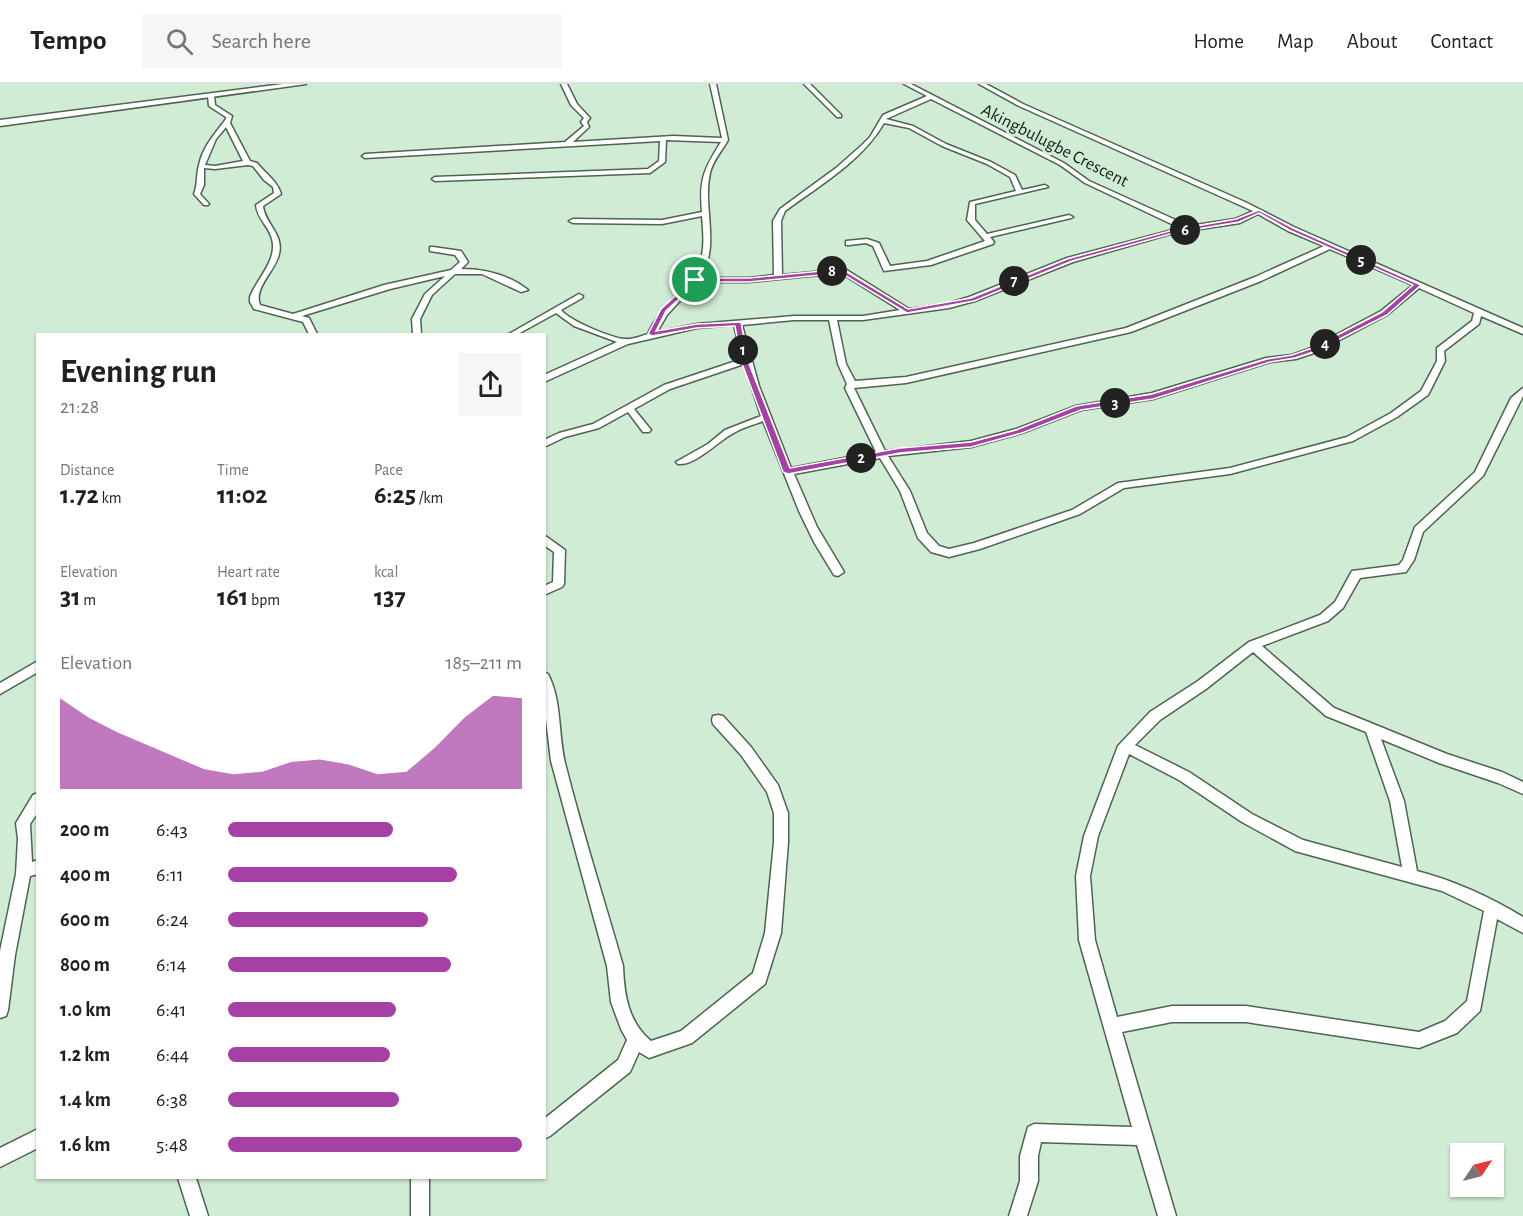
<!DOCTYPE html>
<html lang="en">
<head>
<meta charset="utf-8">
<style>
	body { margin:0; font-family:"Alegreya Sans",sans-serif; background:#f6f6f6; color:#202124; height:100vh; display:flex; flex-direction:column; font-size:22px; white-space:nowrap }
	* { box-sizing:border-box; margin:0 }
	p { font-size:20px; color:#757577 }
	.icon { flex:none; width:33px; height:33px; fill:none; stroke:currentColor; stroke-width:2; stroke-linecap:round; stroke-linejoin:round }
	.map { position:relative; flex:1; overflow:hidden }
	.details { position:absolute; left:36px; top:249px; width:510px; height:846px; display:flex; flex-direction:column; background:#fff; border-radius:0px; box-shadow:0 2px 4px #0004 }
	.details>* { flex:none }
	.needle { width:39px; rotate:55deg }
	.buttons { position:absolute; left:1450px; top:1059px; display:grid; gap:12px }
	.buttons a { display:grid; place-items:center; width:54px; height:54px; border-radius:0px; background:#fff; box-shadow:0 2px 4px #0004; font-size:30px }
	.pin { position:absolute; display:grid; place-items:center; width:51px; height:51px; color:#fff; margin:-26px; border:3px solid #fff; border-radius:50%; box-shadow:0 2px 6px #0007 }
	.km { position:absolute; width:30px; height:30px; margin:-15px; border-radius:50%; background:#222; color:#fff; font-size:16px; line-height:30px; text-align:center }
	.round { display:grid; place-items:center; flex:none; width:63px; height:63px; border-radius:0px; background:#f6f6f6 }
	.headline { display:flex; align-items:center; justify-content:space-between; height:102px; padding:0 24px }
	h1 { font-size:33px; font-weight:700; line-height:45px }
	.figures { display:grid; grid-template-columns:repeat(3,1fr); gap:9px; height:102px; padding:6px 24px }
	.figures div { display:grid; align-content:center }
	.figures b { font-size:26px; font-weight:700 }
	.figures small { font-size:16px; font-weight:400 }
	.figures p { font-size:16px }
	.chart { height:168px; padding:12px 24px }
	.chart p { display:flex; justify-content:space-between }
	.chart svg { width:100%; height:108px; margin-top:6px; fill:#a640a4; opacity:.7 }
	ul { padding:0 24px; list-style:none; font-size:20px }
	li { display:grid; grid-template-columns:96px 72px 1fr; align-items:center; height:45px }
	li i { height:15px; border-radius:8px; background:#a640a4 }
	header { display:flex; align-items:center; gap:36px; box-sizing:border-box; height:84px; padding:0 30px; background:#fff; border-bottom:2px solid #e0e0e0 }
	header strong { font-size:28px }
	nav { display:flex; gap:33px; margin-inline-start:auto; font-size:21px }
	.search { width:420px; height:54px; background:#f6f6f6; display:flex; align-items:center; gap:15px; box-sizing:border-box; padding:0 21px; border-radius:0px; color:#757577; font-size:22px }
	.map>svg:first-child { display:block }
</style>
</head>
<body>
<header>
<strong>Tempo</strong>
<div class="search"><svg class="icon" aria-label="search" viewBox="0 0 24 24"><circle cx="10" cy="10" r="6"/><path d="M15 15l6 6"/></svg>Search here</div>
<nav><a>Home</a><a>Map</a><a>About</a><a>Contact</a></nav>
</header>
<div class="map">
<svg width="1523" height="1132" viewBox="0 0 1523 1132">
	<rect width="100%" height="100%" fill="#d1ecd4"/>
	<g fill="none" stroke-linecap="round" stroke-linejoin="round">
		<!-- street casing -->
		<g stroke="#4d6450" stroke-width="3">
			<g id="street">
				<path d="M561,0H567L577,20L590,34L587,38L589,43L573,58L673,52L722,54L710,0H716L728,56C722,67 713,76 710,89C702,124 721,161 700,194H749L774,191L773,137L780,125L836,84L862,61L870,53L883,31L927,12L904,0H911L1064,79L1089,97L1189,142L1235,135L1253,127L1019,22L979,0H986L1023,20L1245,118L1294,143L1523,244V250L1481,232L1479,240L1444,267L1445,277L1428,311L1397,333L1353,357L1230,390L1124,404L1080,430L980,465L949,473L931,468L918,454L900,407L880,374L794,390L817,443L844,488L838,492L834,491L814,458L799,427L763,337C753,341 741,344 732,350C717,358 695,382 678,380L676,378L708,360L725,346L761,332L744,280L670,305L634,325L651,346L649,348H643L628,328L599,344L565,353L544,363V356L559,349L593,340L664,301L742,275L734,241L697,244L628,260L544,298V291L617,258L574,242L556,229L518,250H509L579,210L583,212L582,214L561,226C570,237 611,254 625,255C632,256 641,252 648,250C659,221 694,205 701,175C705,161 703,146 702,132L662,140L573,139L569,137L573,135L662,136L702,128C699,95 704,85 721,58L666,56L665,78L650,89L435,97L432,95L435,93L648,85L659,77L660,57L365,74L362,72L365,70L565,58L584,42L581,38L584,34L571,21ZM931,15L1060,81L1085,99L1180,144L1067,174L969,213L946,220L909,225L845,185L782,191L781,137L785,127C820,101 862,77 884,39L909,44L942,62L987,80L1010,93L1016,107L970,118L967,136L985,157L927,177L890,182L879,159L867,155L846,157V161H849L866,159L873,162L884,187L931,181L993,160L994,158L990,153L1071,134L1073,133L1069,131L987,150L975,136V120L1048,103L1045,101L1022,106L1015,91L991,78L946,60L913,42L886,35ZM1258,130L1288,147L1324,162L1255,193L1126,244L906,293L855,297L846,280L837,236H863L949,224L975,217L1073,178L1174,149L1240,139ZM1330,165L1413,201L1381,227L1311,264L1292,271L1266,274L1152,309L1076,322L1016,345L971,357L885,367L854,304L906,299L1131,248L1261,197ZM841,189L900,226L863,232H794L697,240L657,248L667,231L697,198H749ZM1419,204L1474,229L1472,237L1437,264V277L1421,307L1391,329L1347,353L1230,384L1118,399L1072,426L974,459L949,465L939,462L927,449L910,407L888,372L971,363L1022,349L1081,326L1153,315L1270,278L1296,275L1317,268L1387,231ZM794,236H829L838,280L847,300L845,304L876,368L791,384L759,302L742,241Z"/>
				<path d="M804,0H810L841,31V33H837Z"/>
				<path d="M211,10L214,12L215,21L232,32L230,39L250,77L257,79C265,89 278,98 281,110L263,122C265,140 284,150 279,170C276,186 253,204 260,221L293,230L384,201L451,186L460,178L455,171L430,167V163H433L461,167L468,178L461,185C485,185 509,191 528,206L521,208L482,190H455L432,211L420,235L421,250H413L412,235L425,210L445,192L390,205L302,232L309,234L317,250H309L303,238L254,225L250,218V213C257,194 278,176 272,155C269,142 257,135 256,121L274,109L273,103L264,96L253,82L248,81L215,85L204,84V101L200,110L209,120L208,121H204L194,110C198,100 196,92 199,81C203,62 215,50 226,35V33L209,22L208,12ZM226,43L243,77L215,82L205,81L216,55Z"/>
				<path d="M1523,304V312L1483,392L1423,448L1414,476L1406,488L1360,494L1343,524L1328,537L1262,562L1334,624L1447,670L1502,688L1523,698V710L1498,699L1439,679L1381,655L1404,717L1417,787C1455,797 1490,813 1523,833V849L1497,835L1480,927L1457,949L1419,964L1246,938H1172L1122,948L1176,1132H1158L1137,1061L1041,1058L1038,1072V1097L1027,1132H1009L1020,1097V1072L1028,1043L1034,1040L1132,1043L1079,856L1076,792L1084,752L1118,662L1150,628L1198,597L1249,558L1320,531L1335,518L1352,487L1399,481L1403,476L1415,443L1475,388L1511,314ZM1253,568L1326,632L1366,648L1390,717L1402,783L1303,756L1252,730L1189,688L1135,661L1160,636L1206,605ZM1129,670L1179,696L1242,738L1295,767L1442,807L1484,827L1467,917L1445,937L1419,948L1246,922H1172L1117,933L1095,856L1090,792L1098,752Z"/>
				<path d="M544,451L565,466L564,500L562,503L544,511V502L553,498L554,468L544,461Z"/>
				<path d="M38,577V588L0,610V599Z"/>
				<path d="M544,588L548,590C562,617 558,650 565,679C582,747 604,815 623,882C624,910 628,938 651,957L681,947L753,889L765,849L774,758V729L767,708L741,671L713,640L712,636L713,632L718,631L723,632L751,663L778,701L788,729V758L781,849L765,900L692,959L649,974L639,968L630,988L550,1052L544,1055V1035L618,976L627,956L621,945L611,918L607,882L551,677L544,619Z"/>
				<path d="M38,709V728L30,740L32,778L38,776V790L30,792L15,871L8,926L6,932L0,934V867L16,790L18,755L16,739L33,711Z"/>
				<path d="M38,1045V1064L0,1083V1064Z"/>
				<path d="M178,1094H196L208,1132H190Z"/>
				<rect x="411" y="1094" width="18" height="38"/>
			</g>
		</g>
		<!-- primary casing -->
		<g stroke="#4d6450" stroke-width="3">
			<path id="primary" d="M283,0H306L0,42V36Z"/>
		</g>
		<!-- street -->
		<use href="#street" fill="#fff" fill-rule="evenodd"/>
		<!-- primary -->
		<use href="#primary" fill="#fff" fill-rule="evenodd"/>
	</g>
	<!-- route -->
	<path fill="#a640a4" stroke="#fff" stroke-width="1.5" fill-rule="evenodd" d="M1259,126L1293,144L1421,201L1387,231L1316,267L1295,274L1270,278L1153,315L1081,326L1022,349L971,363L900,369L788,390L783,388L741,277L735,242L697,244L652,252L648,250L661,225L695,194H749L842,185L908,225L971,214L1067,175L1173,146L1236,135ZM1259,129L1289,146L1413,201L1382,228L1312,264L1292,271L1267,275L1152,310L1076,322L1016,346L971,358L900,364L790,384L748,277L741,238L697,240L656,247L666,227L697,198H749L841,189L907,229L974,217L1072,177L1174,149L1239,138Z"/>
	<g text-anchor="middle" stroke-width="6" stroke-linejoin="round" paint-order="stroke">
		<!-- far-street labels -->
		<g font-size="18" fill="#162017" stroke="#d1ecd4">
			<text transform="translate(1055 61) rotate(27)" y="6">Akingbulugbe Crescent</text>
		</g>
	</g>
</svg>
<div class="buttons">
<a><svg class="needle" viewBox="-14 -14 28 28"><path d="M0-13l5 13h-10z" fill="#e53935"/><path d="M0 13l5-13h-10z" fill="#757577"/></svg></a>
</div>
<div class="pin" style="left:695px;top:196px;background:#1e9e55"><svg class="icon" aria-label="arrive" viewBox="0 0 24 24"><path d="M6 21V4h12l-3 4 3 4H6"/></svg></div>
<b class="km" style="left:743px;top:266px">1</b>
<b class="km" style="left:861px;top:374px">2</b>
<b class="km" style="left:1115px;top:319px">3</b>
<b class="km" style="left:1325px;top:260px">4</b>
<b class="km" style="left:1361px;top:176px">5</b>
<b class="km" style="left:1185px;top:146px">6</b>
<b class="km" style="left:1014px;top:197px">7</b>
<b class="km" style="left:832px;top:187px">8</b>
<section class="details">
<div class="headline"><div><h1>Evening run</h1><p>21:28</p></div><a class="round"><svg class="icon" aria-label="share" viewBox="0 0 24 24"><path d="M12 15V3M7 8l5-5 5 5M5 13v7h14v-7"/></svg></a></div>
<div class="figures">
<div><p>Distance</p><b>1.72<small> km</small></b></div>
<div><p>Time</p><b>11:02</b></div>
<div><p>Pace</p><b>6:25<small> /km</small></b></div>
</div>
<div class="figures">
<div><p>Elevation</p><b>31<small> m</small></b></div>
<div><p>Heart rate</p><b>161<small> bpm</small></b></div>
<div><p>kcal</p><b>137</b></div>
</div>
<div class="chart"><p><span>Elevation</span>185–211 m</p>
<svg viewBox="0 0 160 44" preserveAspectRatio="none"><path d="M0 44V7L10 15L20 21L30 26L40 31L50 36L60 38L70 37L80 33L90 32L100 34L110 38L120 37L130 27L140 15L150 6L160 7V44z"/></svg>
</div>
<ul>
<li><b>200 m</b>6:43<i style="width:56%"></i></li>
<li><b>400 m</b>6:11<i style="width:78%"></i></li>
<li><b>600 m</b>6:24<i style="width:68%"></i></li>
<li><b>800 m</b>6:14<i style="width:76%"></i></li>
<li><b>1.0 km</b>6:41<i style="width:57%"></i></li>
<li><b>1.2 km</b>6:44<i style="width:55%"></i></li>
<li><b>1.4 km</b>6:38<i style="width:58%"></i></li>
<li><b>1.6 km</b>5:48<i style="width:100%"></i></li>
</ul>
</section>
</div>
</body>
</html>
